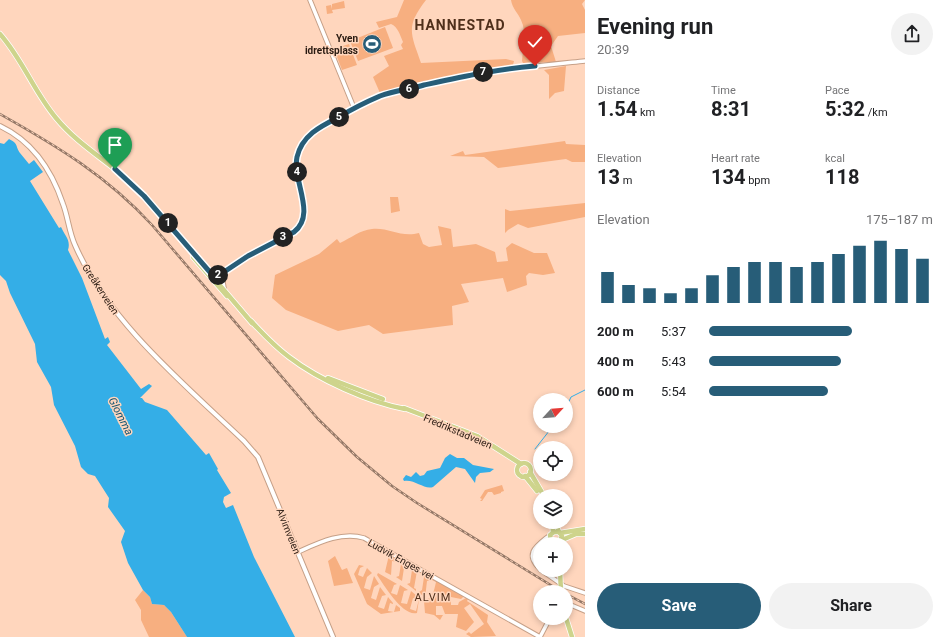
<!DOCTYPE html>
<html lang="en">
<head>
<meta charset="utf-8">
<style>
	body { margin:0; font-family:Roboto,sans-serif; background:#f2f2f2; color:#202124; height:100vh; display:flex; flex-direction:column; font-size:15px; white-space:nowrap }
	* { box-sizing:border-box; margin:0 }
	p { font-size:13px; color:#757577 }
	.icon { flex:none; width:22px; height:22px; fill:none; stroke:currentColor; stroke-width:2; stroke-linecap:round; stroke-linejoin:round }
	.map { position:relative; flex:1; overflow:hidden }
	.panel { display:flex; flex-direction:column; background:#fff; width:360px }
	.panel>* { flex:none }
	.needle { width:26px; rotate:64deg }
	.fabs { position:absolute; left:533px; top:393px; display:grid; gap:8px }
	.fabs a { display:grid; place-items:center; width:40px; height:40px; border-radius:50%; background:#fff; box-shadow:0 2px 6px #0003; font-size:20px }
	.pin { position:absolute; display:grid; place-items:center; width:34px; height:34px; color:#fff; margin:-41px -17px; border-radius:50% 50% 50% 0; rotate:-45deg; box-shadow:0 0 4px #0007 }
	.pin .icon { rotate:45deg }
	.km { position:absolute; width:20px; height:20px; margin:-10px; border-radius:50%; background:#222; color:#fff; font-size:11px; line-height:20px; text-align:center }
	.round { display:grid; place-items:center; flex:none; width:42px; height:42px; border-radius:21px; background:#f2f2f2 }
	.headline { display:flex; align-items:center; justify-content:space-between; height:68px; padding:0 12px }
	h1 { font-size:22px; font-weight:700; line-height:30px }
	.metrics { display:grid; grid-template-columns:repeat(3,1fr); gap:6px; height:68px; padding:4px 12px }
	.metrics div { display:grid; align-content:center }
	.metrics b { font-size:20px; font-weight:700 }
	.metrics small { font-size:11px; font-weight:400 }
	.metrics p { font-size:11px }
	.chart { height:112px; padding:8px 12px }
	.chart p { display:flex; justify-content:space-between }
	.chart svg { width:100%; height:72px; margin-top:4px; stroke:#275d78; stroke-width:6 }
	.cta { display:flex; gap:8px; margin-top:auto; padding:8px 12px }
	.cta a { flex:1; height:46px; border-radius:24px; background:#275d78; color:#fff; font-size:16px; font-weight:700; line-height:46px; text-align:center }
	.cta a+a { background:#f2f2f2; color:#202124 }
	ul { padding:0 12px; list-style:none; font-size:13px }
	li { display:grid; grid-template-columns:64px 48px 1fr; align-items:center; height:30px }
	li i { height:10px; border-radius:5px; background:#275d78 }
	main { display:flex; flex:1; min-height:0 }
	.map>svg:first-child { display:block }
</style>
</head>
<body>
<main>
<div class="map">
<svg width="585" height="637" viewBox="0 0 585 637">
	<rect width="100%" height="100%" fill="#ffd6bd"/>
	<!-- green -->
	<g fill="#f7af80">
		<path d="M404,0H426C405,27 411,34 421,63L506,59L514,61L513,65L421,82L380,93L373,77L389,66L384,56L403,49L401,45L403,42C400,35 398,27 391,24L379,28L376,22L397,17Z"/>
		<path d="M511,0H585L582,4L585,10V33L558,36L551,46L556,62L523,63L522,61C523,48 527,32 521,20C518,13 512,8 511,0Z"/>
		<path d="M344,1L345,8L332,10L333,13L327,14L326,6L331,5L332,9V4Z"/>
		<path d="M385,27L393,48L358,61L350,41Z"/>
		<path d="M349,44L357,65L342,70L334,49Z"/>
		<path d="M566,66L564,91L555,93L549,99V75L544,70Z"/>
		<path d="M565,141L566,144L585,145V162H572L566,159L498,168L484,157L450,156L463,151L465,155Z"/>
		<path d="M390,197H398L400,211L391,213Z"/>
		<path d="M585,203V217L528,228L518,224L508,230L505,233V209L510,211Z"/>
		<path d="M438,226L451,229L453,247L476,244L495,252L497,262L508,261L506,248L512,243L534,253H547L555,273L543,275L529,273L526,276L527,285L507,292L503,278L461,284L469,302L452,306L453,325L383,334L369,325L338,331L286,310L272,298L275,275L319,254L337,239L340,243C351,238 360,230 372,229C388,227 401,238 419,233L423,244L429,247L442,245Z"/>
		<path d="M502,485L504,491L501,492V493L494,495L492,492H488L482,501H480L482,499L480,498L485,490Z"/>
		<path d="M387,553L464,596L461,599L451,597V605H458L459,602L466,598L468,599L466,603L467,601L488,615L487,622L496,636L471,637L466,634L469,632L471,634L484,624L470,604L464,608L474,622L466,631L456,627L458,614H445L442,606H436V615H443L440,620L434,615L425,613L424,601C433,598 434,591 436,582L432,580L427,581L425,598L419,592L422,590L424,577L422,573L417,571L414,588L416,589V591L407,584L410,583L412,570L409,568L410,566L408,568H404L402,581L396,577L399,576L401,564L398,560L397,562L392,561L391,575L385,572L389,555Z"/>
		<path d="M335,556L342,570L347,568L353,583L334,586L328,561Z"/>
		<path d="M359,565L364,566L360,568L358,575L363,577L367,568L372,573L367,577L364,588L370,590L374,576L379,584L374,587L371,598L376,600L380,587L386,595L382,596L378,607L384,609L388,597L393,603V604L390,603L388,611L394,612L396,605L400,608V611L381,614L367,604L354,574Z"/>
		<path d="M378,573L397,584L394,585L391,593L397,595L400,585L408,590L404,591L401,603L407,604L411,591L417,596L416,599L413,598L410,609L416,611L419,599L417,613C403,617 384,585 377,575Z"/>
		<path d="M143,590L150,597L152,604L164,605L171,612L187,637H149L141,620V610L135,600Z"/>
	</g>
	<!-- water -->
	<g fill="#34aee7">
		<path d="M9,139C19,144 15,146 20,153C23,157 26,160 29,164L34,160L43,172L30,181L59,228L61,227C65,236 71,240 68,250L82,278L105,339L108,337L110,342L107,345L141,389L149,384L152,386L140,398H142L145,402L167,410L206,455L209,453L218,469L217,470L231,493L224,497L223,502L226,508L233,505L254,557L295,637H187L171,612L164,605L152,604L150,597L143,590L128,563L121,542L125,531L108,507L109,498L95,476L88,474L81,467L75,446L54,405L51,387L37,362L35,344L10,293L6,281L0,275V143L4,144Z"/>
		<path d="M450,454L457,458H464L473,465L494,469L490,472L480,473L476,477L475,483L465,469L456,467L433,487C424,490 415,479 404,481L403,479L406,475L411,477L416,472L420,476L424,475L427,471L440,468L445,458Z"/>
	</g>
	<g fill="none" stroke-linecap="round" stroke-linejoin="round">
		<!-- stream -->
		<g stroke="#34aee7" stroke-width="1">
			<path d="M566,408L571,397L585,390"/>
			<path d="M535,449L553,426"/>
		</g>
		<!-- tertiary casing -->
		<g stroke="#c6a088" stroke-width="5.5">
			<g id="tertiary">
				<path d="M310,0L354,108"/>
				<path d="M222,276L224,288"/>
				<path d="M214,281L215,278L248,256L294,232C319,213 288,178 299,152C306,133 322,126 339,117C353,109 367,100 382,96C448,74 517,68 585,61"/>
				<path d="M214,281L225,273"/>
				<path d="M298,552C318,543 342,531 364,538L540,637"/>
				<path d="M540,569C523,553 538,545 550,535"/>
				<path d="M541,570L564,586L585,593"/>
				<path d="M566,603L585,611"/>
				<path d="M540,637L550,618"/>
			</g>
		</g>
		<!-- secondary casing -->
		<g stroke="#c6a088" stroke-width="6">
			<path id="secondary" d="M0,126C32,141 52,171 63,204C68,217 69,232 75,245C108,321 184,384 244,441L258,457L333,637"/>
		</g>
		<!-- primary casing -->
		<g stroke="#fff" stroke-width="6">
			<g id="primary">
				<path d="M0,34C23,60 34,92 56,118C79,146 111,163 137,188L252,323"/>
				<path d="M193,257L227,296"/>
				<path d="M251,321C263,334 274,346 289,357C319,380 368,402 405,409"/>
				<path d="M328,378L383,399"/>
				<path d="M404,408L477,436L521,464"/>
				<circle cx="524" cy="470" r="7"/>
				<path d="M530,472L544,496"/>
				<path d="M525,476L537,491"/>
				<path d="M552,522L553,532"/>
				<path d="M555,522L559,532"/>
				<path d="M560,533L585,529"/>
				<path d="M562,540L576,534H585"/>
				<path d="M554,543H559L562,536L559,532H554L550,535L551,540L554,544"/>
				<path d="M566,618L572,637"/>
			</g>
		</g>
		<!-- tertiary -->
		<use href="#tertiary" stroke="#fff" stroke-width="3.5"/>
		<!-- secondary -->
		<use href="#secondary" stroke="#fff" stroke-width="4"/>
		<!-- primary -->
		<use href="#primary" stroke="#ced48c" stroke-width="4.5"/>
		<!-- rail casing -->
		<g stroke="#947867" stroke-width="2.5">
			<g id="rail">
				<path d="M0,114C57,146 107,176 152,225L318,419L357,457L392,486L417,503L562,592"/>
				<path d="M566,594L585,604"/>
			</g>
		</g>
		<!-- rail -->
		<use href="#rail" stroke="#ffd6bd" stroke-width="1" stroke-dasharray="3" stroke-linecap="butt"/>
		<!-- primary-bridge casing -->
		<g stroke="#fff" stroke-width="6" stroke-linecap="butt">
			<path id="primary-bridge" d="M560,570L561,592"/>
		</g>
		<!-- primary-bridge -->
		<use href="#primary-bridge" stroke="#ced48c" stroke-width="4.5"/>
	</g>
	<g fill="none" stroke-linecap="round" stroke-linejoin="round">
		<!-- route casing -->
		<g stroke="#fff" stroke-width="8">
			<path id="route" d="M115,169L144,196L215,278L248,256L294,232C317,214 292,181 297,157C302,135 321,126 339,117C352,109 366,102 380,96C394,91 410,89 424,85C461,77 497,69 535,66"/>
		</g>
		<!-- route -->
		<use href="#route" stroke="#275d78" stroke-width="5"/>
	</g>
	<!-- icons -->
	<defs>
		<g id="stadium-disc" transform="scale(1)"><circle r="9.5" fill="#275d78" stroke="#ffd6bd"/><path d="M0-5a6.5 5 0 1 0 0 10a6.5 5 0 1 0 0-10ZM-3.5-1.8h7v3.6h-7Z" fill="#fff"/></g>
	</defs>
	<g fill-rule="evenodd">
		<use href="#stadium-disc" x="372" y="44"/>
	</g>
	<g text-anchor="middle" stroke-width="3" stroke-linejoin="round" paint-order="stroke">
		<!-- poi labels -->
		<g font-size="10" font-weight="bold" fill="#291a11" stroke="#ffd6bd" text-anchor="end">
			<text x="358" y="42">Yven<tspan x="358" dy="12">idrettsplass</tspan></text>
		</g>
		<!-- street labels -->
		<g font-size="10" fill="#291a11" stroke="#ffd6bd">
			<text transform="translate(101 289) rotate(57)" y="4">Greåkerveien</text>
			<text transform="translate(458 431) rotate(23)" y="4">Fredrikstadveien</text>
			<text transform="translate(289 531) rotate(68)" y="4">Alvimveien</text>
			<text transform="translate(401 559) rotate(29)" y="4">Ludvik Enges vei</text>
		</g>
		<!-- water labels -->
		<g font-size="11" font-style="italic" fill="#145370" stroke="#ffd6bd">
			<text transform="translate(121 416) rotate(63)" y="4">Glomma</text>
		</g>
		<!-- neighbourhood labels -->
		<g font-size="11" letter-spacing="1" fill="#4f2f1a" stroke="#ffd6bd">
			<text x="433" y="601">ALVIM</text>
		</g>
		<!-- district labels -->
		<g font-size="14" font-weight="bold" letter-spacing="1" fill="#4f2f1a" stroke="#ffd6bd">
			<text x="460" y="30">HANNESTAD</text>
		</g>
	</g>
</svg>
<div class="fabs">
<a><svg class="needle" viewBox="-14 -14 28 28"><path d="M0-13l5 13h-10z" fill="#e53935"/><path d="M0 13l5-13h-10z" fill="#757577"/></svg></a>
<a><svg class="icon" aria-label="locate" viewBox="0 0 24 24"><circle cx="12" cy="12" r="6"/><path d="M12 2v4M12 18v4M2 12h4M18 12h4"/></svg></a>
<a><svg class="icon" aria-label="layers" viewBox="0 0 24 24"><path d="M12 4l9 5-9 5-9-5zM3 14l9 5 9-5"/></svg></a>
<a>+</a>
<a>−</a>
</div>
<div class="pin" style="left:115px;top:169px;background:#1e9e55"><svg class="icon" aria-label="arrive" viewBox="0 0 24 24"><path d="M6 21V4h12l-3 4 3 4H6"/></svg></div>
<div class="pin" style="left:535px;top:66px;background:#d93025"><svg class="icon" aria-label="check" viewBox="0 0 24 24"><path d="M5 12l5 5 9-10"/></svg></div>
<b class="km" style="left:168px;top:223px">1</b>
<b class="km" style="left:218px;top:275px">2</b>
<b class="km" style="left:283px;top:237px">3</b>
<b class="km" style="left:297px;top:172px">4</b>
<b class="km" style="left:339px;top:117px">5</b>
<b class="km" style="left:409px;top:89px">6</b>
<b class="km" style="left:483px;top:72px">7</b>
</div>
<section class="panel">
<div class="headline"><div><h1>Evening run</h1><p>20:39</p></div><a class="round"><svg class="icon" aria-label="share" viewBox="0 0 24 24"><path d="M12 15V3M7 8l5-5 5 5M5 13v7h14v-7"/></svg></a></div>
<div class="metrics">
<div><p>Distance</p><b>1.54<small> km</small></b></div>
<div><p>Time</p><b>8:31</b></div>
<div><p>Pace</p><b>5:32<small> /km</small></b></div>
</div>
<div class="metrics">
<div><p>Elevation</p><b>13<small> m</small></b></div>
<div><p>Heart rate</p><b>134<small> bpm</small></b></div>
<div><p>kcal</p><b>118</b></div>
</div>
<div class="chart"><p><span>Elevation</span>175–187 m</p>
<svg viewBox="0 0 160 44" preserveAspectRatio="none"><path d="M5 44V25M15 44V33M25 44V35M35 44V38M45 44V35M55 44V27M65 44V22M75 44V19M85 44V19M95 44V22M105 44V19M115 44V14M125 44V9M135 44V6M145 44V11M155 44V17"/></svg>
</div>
<ul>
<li><b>200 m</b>5:37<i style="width:64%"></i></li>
<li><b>400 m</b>5:43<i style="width:59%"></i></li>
<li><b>600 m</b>5:54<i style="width:53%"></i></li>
</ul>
<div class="cta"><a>Save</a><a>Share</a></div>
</section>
</main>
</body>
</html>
